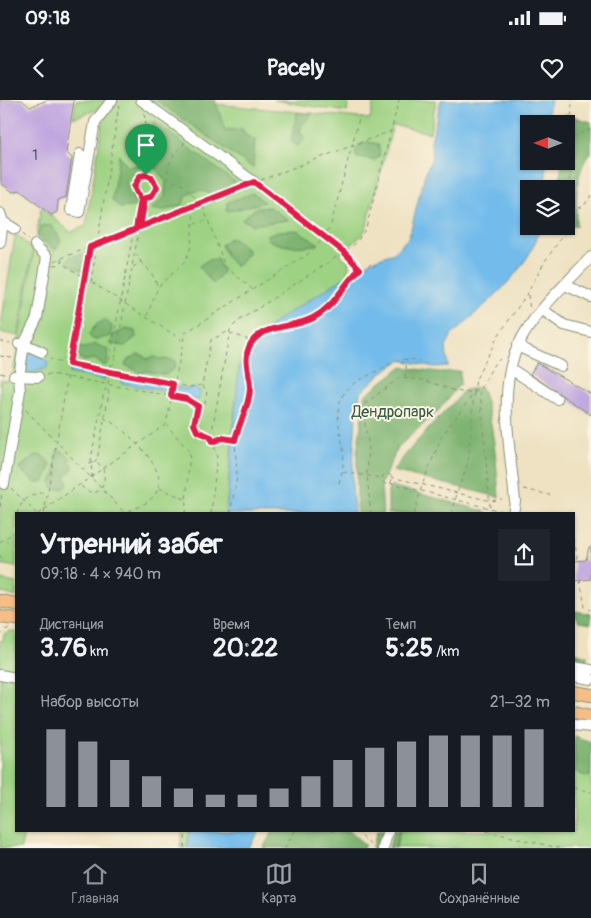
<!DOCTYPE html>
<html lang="ru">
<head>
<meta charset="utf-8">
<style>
	body { margin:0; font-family:Pangolin,sans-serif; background:#20242c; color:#f1f3f6; height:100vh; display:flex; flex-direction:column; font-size:19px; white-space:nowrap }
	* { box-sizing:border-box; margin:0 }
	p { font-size:16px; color:#9ea1a6 }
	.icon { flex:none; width:28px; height:28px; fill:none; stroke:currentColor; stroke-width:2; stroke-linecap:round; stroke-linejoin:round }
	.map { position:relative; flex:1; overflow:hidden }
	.side { position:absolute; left:15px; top:412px; width:560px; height:320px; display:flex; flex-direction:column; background:#171b24; border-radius:0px; box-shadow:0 1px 4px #0004 }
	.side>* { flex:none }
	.needle { width:32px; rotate:270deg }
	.buttons { position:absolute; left:520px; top:15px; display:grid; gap:10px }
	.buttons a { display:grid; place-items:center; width:55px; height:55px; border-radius:0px; background:#171b24; box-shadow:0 1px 4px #0004; font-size:25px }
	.pin { position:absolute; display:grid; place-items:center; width:42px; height:42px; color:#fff; margin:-51px -21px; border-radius:50% 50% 50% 0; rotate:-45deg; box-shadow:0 0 5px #0007 }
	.pin .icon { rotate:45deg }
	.round { display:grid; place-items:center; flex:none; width:52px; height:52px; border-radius:0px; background:#20242c }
	.headline { display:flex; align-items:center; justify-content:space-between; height:85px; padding:0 25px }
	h1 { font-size:28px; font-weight:700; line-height:38px }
	.metrics { display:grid; grid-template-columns:repeat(3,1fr); gap:8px; height:85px; padding:5px 25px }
	.metrics div { display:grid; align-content:center }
	.metrics b { font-size:25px; font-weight:700 }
	.metrics small { font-size:14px; font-weight:400 }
	.metrics p { font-size:14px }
	.chart { height:140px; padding:10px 25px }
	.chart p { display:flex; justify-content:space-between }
	.chart svg { width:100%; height:90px; margin-top:5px; stroke:#8c9099; stroke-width:6 }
	.status { display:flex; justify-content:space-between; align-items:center; height:35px; padding:0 25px; background:#171b24; direction:ltr }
	.status svg { height:14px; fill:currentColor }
	header { display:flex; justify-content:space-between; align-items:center; height:65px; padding:0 25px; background:#171b24; font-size:22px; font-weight:700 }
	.tabs { display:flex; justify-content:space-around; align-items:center; height:70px; border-top:1px solid #363941; background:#171b24; font-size:14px; color:#9ea1a6 }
	.tabs a { display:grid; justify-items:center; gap:2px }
	.tabs .active { color:#8c9099 }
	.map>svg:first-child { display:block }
</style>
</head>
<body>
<div class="status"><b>09:18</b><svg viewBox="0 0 49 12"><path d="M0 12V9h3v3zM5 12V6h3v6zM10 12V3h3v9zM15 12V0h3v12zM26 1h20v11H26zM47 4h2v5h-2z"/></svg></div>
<header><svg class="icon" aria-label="back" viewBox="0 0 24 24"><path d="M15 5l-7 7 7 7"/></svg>Pacely<svg class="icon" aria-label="heart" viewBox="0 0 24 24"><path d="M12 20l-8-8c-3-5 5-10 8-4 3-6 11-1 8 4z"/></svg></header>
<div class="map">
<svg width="591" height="748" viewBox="0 0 591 748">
	<rect width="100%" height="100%" fill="#fcf5e5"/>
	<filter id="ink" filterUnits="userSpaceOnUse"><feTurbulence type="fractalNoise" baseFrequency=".02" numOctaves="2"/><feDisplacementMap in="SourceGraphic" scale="10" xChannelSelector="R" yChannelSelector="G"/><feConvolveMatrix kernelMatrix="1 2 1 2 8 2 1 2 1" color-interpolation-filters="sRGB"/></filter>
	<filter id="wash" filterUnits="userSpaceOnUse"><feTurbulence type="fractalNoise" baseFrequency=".0096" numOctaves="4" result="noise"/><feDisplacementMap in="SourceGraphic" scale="20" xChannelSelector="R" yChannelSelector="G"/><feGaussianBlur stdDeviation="1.12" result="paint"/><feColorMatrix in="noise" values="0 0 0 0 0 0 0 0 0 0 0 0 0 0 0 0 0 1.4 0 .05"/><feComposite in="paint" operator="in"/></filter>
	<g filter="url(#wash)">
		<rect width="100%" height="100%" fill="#eee2c2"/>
		<!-- green -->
		<g fill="#9ed283" stroke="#5e885c">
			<path d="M76,0H173L370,19L374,0H436L430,33L393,25L366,128L361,136L340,155L349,162L348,176L282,217L250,242L235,306L226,414H16V467L0,464V280L12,281L41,108L71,132L86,126L105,7L73,18Z"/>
			<path d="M274,0H349L347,12Z"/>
			<path d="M17,135L33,150L18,236L0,232L15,136Z"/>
			<path d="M0,480L16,483V497L0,492Z"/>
			<path d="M10,531L16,532V731H24L21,748H0V541L3,540L4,534Z"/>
			<path d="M574,670L586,677L591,675V748H396L400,731H574Z"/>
			<path d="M182,731H189L187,748H180Z"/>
		</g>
		<!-- forest -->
		<g fill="#7eb471" stroke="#4e7852">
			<path d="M156,0H215L225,30L242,29L248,37L255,39L253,68Z"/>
			<path d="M297,13H313L301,26L300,31L305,39L298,46L291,41Z"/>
			<path d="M565,14L591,22V53C575,67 576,105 576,126H566V89H559L562,61H566Z"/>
			<path d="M153,21L240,86L211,94L200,90L187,95L182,105L162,111L152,109L165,97L166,82L156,69V46Z"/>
			<path d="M368,42L378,44C380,52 381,56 374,61L365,58H357L355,53L359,45Z"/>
			<path d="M119,55L128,67L142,64L126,82L129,92L138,106L120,108L112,100Z"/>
			<path d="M253,93L264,102C251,105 239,110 226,111L228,102Z"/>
			<path d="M270,107L288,120L252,125L242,119L256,108Z"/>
			<path d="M42,125L52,126L61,140L55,150L37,136Z"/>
			<path d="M297,130L319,144C302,148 285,148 269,140L267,135L279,131Z"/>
			<path d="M230,138L239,142L249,152L236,167L227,157L221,145Z"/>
			<path d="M86,152L82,171L67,162L70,157Z"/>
			<path d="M217,159L223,172L213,184L199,166L208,160Z"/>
			<path d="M105,220L112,226L111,236L95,240L91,238L89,234L97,224Z"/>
			<path d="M126,229L135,231L136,237L125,246L110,244L113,235Z"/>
			<path d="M95,244L109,250L107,264L105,266L94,259L84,261L73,253L75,247L85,248Z"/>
			<path d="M138,254L143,255L146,259L155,257C162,261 168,258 175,261V267L166,275L146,271L141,273L125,265L127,261Z"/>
			<path d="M401,267L439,272L460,271V284L438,311L398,347L381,384L383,414H357V354L365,295Z"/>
			<path d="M481,287C494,323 496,359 499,397L393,371C414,341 441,318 464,290Z"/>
			<path d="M57,351H62L71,358L69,363L73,365V369L65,376L68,383L64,388L57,389L52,387L51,382L56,372Z"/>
			<path d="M36,355L43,356L51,365L45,381L36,383L20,370L21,366Z"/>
			<path d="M391,386L484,411L489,414H388V391Z"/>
			<path d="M574,511L591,514V524L579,522L574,515Z"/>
			<path d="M574,552L587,556V560L584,562L574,560Z"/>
			<path d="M574,636L591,642V675L586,677L574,670Z"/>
			<path d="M273,731H349L364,744V748H263Z"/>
			<path d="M377,731H386L381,748H372Z"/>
			<path d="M393,731H399L395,748H389Z"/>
		</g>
		<!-- water -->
		<g fill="#72bbeb" stroke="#487c90">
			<path d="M441,0H551L545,24H529V61H546V89H529V126H541C528,174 485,203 451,236L446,247L448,266L434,267L401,260L381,273L360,293L356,314L352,383L354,414H226L239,267L250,242L282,217L373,160L394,153L409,137L425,74L432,58L431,41Z"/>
			<path d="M30,251H35L48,263L47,268L31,273L23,271L26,253Z"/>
			<path d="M70,267L106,274L104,280L69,273Z"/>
			<path d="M123,277L169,286L168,292L122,283Z"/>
			<path d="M176,287L187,289L194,287L200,291L199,299L191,301L186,296L175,293Z"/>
			<path d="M189,731H259L248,748H187Z"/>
		</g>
		<g id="blocks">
			<!-- building -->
			<g fill="#bba0df">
				<path d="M0,0H22L30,7L47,0H74L66,52L72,58L66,97L58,100L57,112L51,115L20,90L13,92L1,83Z"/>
				<path d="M537,263L591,294V315L530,274Z"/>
				<path d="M589,447L591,448V479L574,481V461L586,460Z"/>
			</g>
		</g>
	</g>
	<g filter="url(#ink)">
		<use href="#blocks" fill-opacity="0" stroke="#86907b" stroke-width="1"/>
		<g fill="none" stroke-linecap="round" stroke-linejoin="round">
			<!-- minor casing -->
			<g stroke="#86907b" stroke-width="12">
				<g id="minor">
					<path d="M141,0L254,82"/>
					<path d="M80,54L71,110L79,112L95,22L112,0"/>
					<path d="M0,113L3,122L0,143"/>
					<path d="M3,122L15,129"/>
					<path d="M565,185L591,197"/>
					<path d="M543,210L564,225L591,232"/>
					<path d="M19,244H24L42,252"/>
					<path d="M517,246L561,266"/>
					<path d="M511,269L557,299"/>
					<path d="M14,276L38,277"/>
					<path d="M4,384L20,291L19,277L24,244L37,218L47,157L35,145"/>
					<path d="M513,414L515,401C511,355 497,288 518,246C532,214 567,183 591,157"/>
					<path d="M574,567L591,570"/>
					<path d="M0,575L16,578"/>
					<path d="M574,576L591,579"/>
					<path d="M574,625L591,627"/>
					<path d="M383,748L388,731"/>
				</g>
			</g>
			<!-- major casing -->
			<g stroke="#86907b" stroke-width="14">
				<g id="major">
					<path d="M0,501L16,504"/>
					<path d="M0,517L16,519"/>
					<path d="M574,592L591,595"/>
					<path d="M574,612L591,616"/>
				</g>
			</g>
			<!-- path -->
			<g stroke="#86907b" stroke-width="1" stroke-dasharray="4 4" stroke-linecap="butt">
				<path d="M144,14L150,47L146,75"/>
				<path d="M572,37L591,29"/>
				<path d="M184,42V44C172,55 168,62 167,78L183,85L202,104L225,166L253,190"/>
				<circle cx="146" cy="87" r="11"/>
				<path d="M261,80L391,31"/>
				<path d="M261,87L344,152L360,169"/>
				<path d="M570,110L584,106L591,95"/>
				<path d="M194,124L207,120"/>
				<path d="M22,134L28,140"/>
				<path d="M61,159L63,164L182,240"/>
				<path d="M54,161L244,87"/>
				<path d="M141,162L151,172L158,187"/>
				<path d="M54,165L62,164"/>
				<path d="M133,167L141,162L136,154"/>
				<path d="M91,182L119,5"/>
				<path d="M528,195L530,210"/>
				<path d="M147,216L158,187L184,163L191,147L194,107"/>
				<path d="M230,233L252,241"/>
				<path d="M0,241L10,243"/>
				<path d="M0,256L12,258"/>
				<path d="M49,258L53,261L190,287L202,285"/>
				<path d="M111,266L114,263L145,98"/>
				<path d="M0,273L5,274"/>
				<path d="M46,275L51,274L187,299L197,306"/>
				<path d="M405,277L407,259"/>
				<path d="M26,310L126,414"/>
				<path d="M104,318C123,327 167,366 158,389C153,403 132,410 119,414"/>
				<path d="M210,337L197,331L194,324L197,306L205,303L207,291L202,285L211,240L229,231"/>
				<path d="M213,341L222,338L234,340"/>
				<path d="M94,363L97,360L109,293L107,289"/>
				<path d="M343,372L382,378"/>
				<circle cx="387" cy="379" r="5"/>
				<path d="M391,377L491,401L502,399"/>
				<path d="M92,378L91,359L104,292C109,285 112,270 109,262L140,97"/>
				<path d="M339,383C342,372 345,360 343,349C341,329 332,311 345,292C352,282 366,277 377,271C393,262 402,256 420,261"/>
				<path d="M390,383L501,411"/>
				<path d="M81,386C110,413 113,345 84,367"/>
				<path d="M11,388L37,414"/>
				<path d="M159,388L185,399"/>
				<path d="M524,389L550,395"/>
				<path d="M0,407L2,393"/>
				<path d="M490,407L480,290L494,264L500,259"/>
				<path d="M17,414C21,399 32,393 47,392"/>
				<path d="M38,414L165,325"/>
				<path d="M44,414L90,148"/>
				<path d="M185,414L190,352L166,324L185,233L311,152L325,136L331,124L360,15"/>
				<path d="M211,414L217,355L211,337L230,230L237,222L344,152L356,143L366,128L399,0"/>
				<path d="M230,414L237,377L235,340L248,303L250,288L246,255L248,248L252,242L268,230L302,223L326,209L334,203L355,174L371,164"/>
				<path d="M371,414L367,375L369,347L362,306L399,278C407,279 415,279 423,280C441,284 461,298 480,290"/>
				<path d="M414,414L422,385L442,336L474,293L476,279L498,236L527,194L545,161L569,127L572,0"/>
				<path d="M452,414L457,393L468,363L474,293"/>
				<path d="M574,439L578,461"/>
				<path d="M6,440L8,443L16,445"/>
				<path d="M0,442L16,431"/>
				<path d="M0,455L4,461"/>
				<path d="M580,480L585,507L591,510"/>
				<path d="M0,536L6,529H11"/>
				<path d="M574,688L591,692"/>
				<path d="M331,731H350"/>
				<path d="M356,731L374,748"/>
				<path d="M486,731L559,748"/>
				<path d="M184,748L186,731"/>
				<path d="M285,748L295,731"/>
			</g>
			<!-- minor -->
			<use href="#minor" stroke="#fff" stroke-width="10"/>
			<!-- major -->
			<use href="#major" stroke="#f6be86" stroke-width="12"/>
		</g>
	</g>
	<g fill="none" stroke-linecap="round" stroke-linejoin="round" filter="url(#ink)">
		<!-- route casing -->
		<g stroke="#fff" stroke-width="10">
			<path id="route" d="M146,75L151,77L157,87L151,97L145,98L140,127L254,82L344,152L360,169C342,185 337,205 313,218C293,229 260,223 249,247C243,260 250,275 250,289C249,308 239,322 235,340L222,338L212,342L211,337L197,331L194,324L198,306L187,299L171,296L173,284L69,264L90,147L136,129L141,100L134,87L140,76Z"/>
		</g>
		<!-- route -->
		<use href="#route" stroke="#e11d48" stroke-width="6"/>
	</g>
	<g text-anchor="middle" stroke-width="4" stroke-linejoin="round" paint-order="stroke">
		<!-- number labels -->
		<g font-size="14" fill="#46565f">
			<text x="35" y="60">1</text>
		</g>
		<!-- park labels -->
		<g font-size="16" fill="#385b44" stroke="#fcf5e5">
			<text x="393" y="317">Дендропарк</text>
		</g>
	</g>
</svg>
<div class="buttons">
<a><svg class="needle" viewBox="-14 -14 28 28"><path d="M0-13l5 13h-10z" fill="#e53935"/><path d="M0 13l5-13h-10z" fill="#9ea1a6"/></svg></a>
<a><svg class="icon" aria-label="layers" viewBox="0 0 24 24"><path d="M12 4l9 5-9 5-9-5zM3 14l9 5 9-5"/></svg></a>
</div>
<div class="pin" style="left:146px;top:75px;background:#1e9e55"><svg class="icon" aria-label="arrive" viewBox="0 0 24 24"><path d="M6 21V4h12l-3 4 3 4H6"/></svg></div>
<section class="side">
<div class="headline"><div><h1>Утренний забег</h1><p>09:18 · 4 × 940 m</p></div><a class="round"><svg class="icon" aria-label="share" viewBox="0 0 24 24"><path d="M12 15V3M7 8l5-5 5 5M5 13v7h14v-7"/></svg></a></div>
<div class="metrics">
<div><p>Дистанция</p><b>3.76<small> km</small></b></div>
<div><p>Время</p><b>20:22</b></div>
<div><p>Темп</p><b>5:25<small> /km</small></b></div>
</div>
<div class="chart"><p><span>Набор высоты</span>21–32 m</p>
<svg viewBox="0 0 160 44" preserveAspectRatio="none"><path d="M5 44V6M15 44V12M25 44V21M35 44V29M45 44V35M55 44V38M65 44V38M75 44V35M85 44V29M95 44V21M105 44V15M115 44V12M125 44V9M135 44V9M145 44V9M155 44V6"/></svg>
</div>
</section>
</div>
<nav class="tabs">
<a class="active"><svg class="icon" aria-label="home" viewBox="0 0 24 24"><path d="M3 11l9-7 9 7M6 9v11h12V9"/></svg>Главная</a>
<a><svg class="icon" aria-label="map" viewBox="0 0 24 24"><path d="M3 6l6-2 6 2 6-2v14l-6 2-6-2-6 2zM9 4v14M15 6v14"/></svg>Карта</a>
<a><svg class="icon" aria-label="saved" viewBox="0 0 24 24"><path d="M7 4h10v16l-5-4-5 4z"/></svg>Сохранённые</a>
</nav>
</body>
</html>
